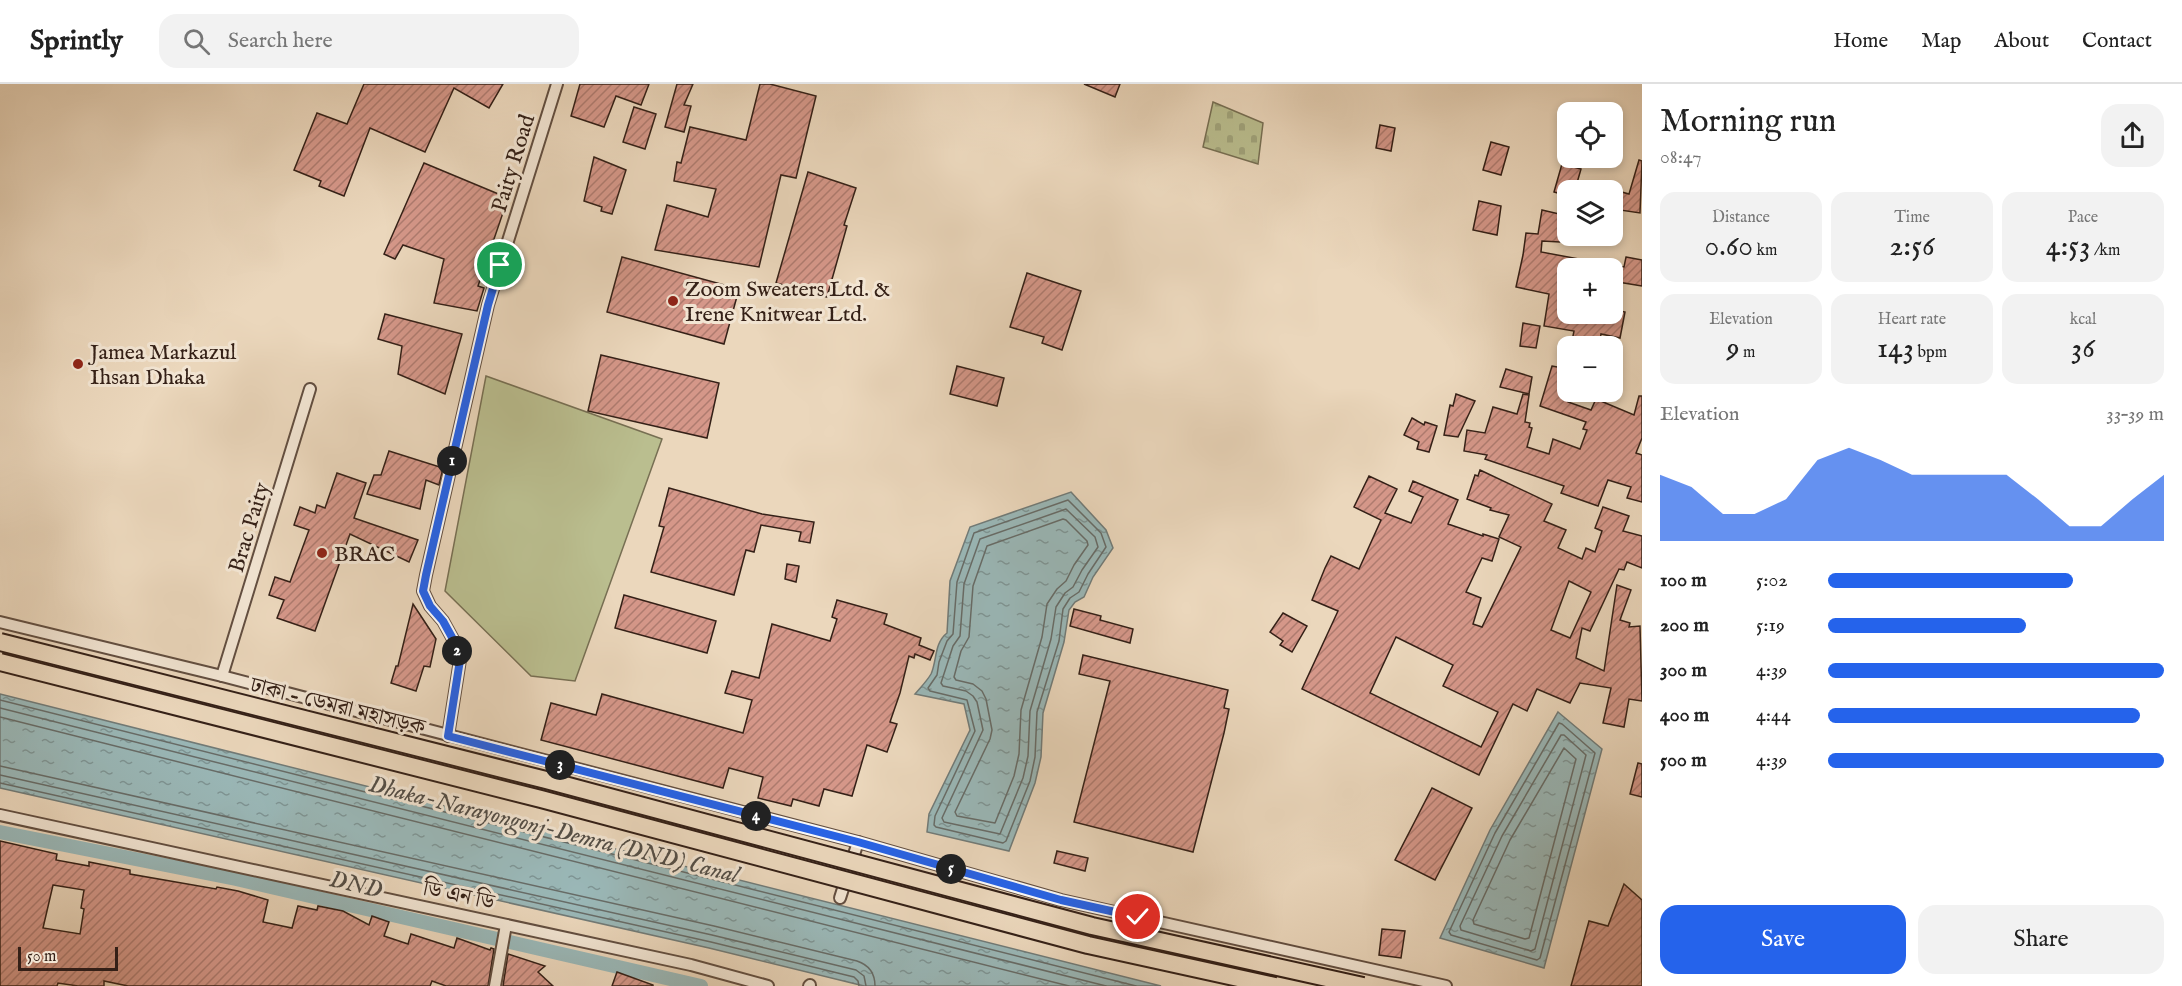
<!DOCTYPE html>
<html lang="en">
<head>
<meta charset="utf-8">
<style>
	body { margin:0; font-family:"IM FELL English","Noto Serif Bengali",serif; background:#f2f2f2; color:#222; height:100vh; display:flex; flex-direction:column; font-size:22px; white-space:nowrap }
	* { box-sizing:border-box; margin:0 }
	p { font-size:20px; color:#767676 }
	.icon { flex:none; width:33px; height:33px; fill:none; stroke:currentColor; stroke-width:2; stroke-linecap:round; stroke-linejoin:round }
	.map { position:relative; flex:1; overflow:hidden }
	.panel { display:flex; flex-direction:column; background:#fff; width:540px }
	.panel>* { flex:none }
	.controls { position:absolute; left:1557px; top:18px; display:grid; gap:12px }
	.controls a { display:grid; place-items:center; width:66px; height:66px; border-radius:12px; background:#fff; box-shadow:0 3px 9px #0003; font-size:30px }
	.scale { position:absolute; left:18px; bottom:15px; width:100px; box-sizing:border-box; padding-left:6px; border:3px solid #342017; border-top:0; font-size:16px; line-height:21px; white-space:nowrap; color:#342017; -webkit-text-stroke:4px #f2e5d3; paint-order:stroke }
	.pin { position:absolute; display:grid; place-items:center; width:51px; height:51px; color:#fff; margin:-26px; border:3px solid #fff; border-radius:50%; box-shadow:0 2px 6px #0007 }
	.km { position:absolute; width:30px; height:30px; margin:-15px; border-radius:50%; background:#222; color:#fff; font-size:16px; line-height:30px; text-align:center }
	.round { display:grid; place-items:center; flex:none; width:63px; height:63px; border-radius:18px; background:#f2f2f2 }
	.head { display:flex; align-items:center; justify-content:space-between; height:102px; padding:0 18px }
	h1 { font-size:33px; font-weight:600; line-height:45px }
	.figures { display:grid; grid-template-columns:repeat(3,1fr); gap:9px; height:102px; padding:6px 18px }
	.figures div { display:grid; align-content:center; border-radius:15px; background:#f2f2f2; text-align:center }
	.figures b { font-size:30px; font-weight:600 }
	.figures small { font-size:16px; font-weight:400 }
	.figures p { font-size:16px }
	.chart { height:168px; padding:12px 18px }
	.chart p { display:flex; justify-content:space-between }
	.chart svg { width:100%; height:108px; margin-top:6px; fill:#2563eb; opacity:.7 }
	.action { display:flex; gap:12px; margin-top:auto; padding:12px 18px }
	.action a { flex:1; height:69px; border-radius:18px; background:#2563eb; color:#fff; font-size:24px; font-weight:600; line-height:69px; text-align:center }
	.action a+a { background:#f2f2f2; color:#222 }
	ul { padding:0 18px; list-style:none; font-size:20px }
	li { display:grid; grid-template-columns:96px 72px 1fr; align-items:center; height:45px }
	li i { height:15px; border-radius:8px; background:#2563eb }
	header { display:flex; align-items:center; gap:36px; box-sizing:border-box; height:84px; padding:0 30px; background:#fff; border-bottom:2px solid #e0e0e0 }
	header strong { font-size:28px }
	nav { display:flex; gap:33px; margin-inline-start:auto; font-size:21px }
	.search { width:420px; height:54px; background:#f2f2f2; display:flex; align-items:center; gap:15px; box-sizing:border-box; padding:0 21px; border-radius:18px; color:#767676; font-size:22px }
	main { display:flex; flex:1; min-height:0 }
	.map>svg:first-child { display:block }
</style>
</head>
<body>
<header>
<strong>Sprintly</strong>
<div class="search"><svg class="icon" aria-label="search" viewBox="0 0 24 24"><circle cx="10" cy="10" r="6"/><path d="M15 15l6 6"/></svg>Search here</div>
<nav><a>Home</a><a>Map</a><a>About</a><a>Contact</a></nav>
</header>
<main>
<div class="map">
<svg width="1642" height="902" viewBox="0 0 1642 902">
	<defs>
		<pattern id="cemetery-stones" width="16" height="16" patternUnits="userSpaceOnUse" patternTransform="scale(1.5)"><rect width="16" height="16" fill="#babe8f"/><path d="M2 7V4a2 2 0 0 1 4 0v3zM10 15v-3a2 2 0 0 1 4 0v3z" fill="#a0a37b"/></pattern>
		<pattern id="water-ripples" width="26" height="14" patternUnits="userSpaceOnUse" patternTransform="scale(1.5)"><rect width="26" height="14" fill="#9ab8b8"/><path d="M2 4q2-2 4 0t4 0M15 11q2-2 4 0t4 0" fill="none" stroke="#7e9595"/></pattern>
		<pattern id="building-hatch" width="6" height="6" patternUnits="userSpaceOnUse" patternTransform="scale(1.5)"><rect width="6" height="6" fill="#d59789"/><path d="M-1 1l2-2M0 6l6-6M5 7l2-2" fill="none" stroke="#ae7b6f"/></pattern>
	</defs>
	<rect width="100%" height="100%" fill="#ebd7bc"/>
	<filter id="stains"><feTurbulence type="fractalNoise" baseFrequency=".00333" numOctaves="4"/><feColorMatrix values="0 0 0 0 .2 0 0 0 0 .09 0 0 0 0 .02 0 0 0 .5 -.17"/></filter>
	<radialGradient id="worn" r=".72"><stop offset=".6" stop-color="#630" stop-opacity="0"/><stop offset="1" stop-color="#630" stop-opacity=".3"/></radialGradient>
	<!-- green -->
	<path fill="#babe8f" stroke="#776f53" stroke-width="1.5" d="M486,292L662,355L575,597L531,592L445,507Z"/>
	<!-- cemetery -->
	<path fill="url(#cemetery-stones)" stroke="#776f53" stroke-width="1.5" d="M1213,18L1263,39L1258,80L1203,63Z"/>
	<!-- water -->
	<g fill="url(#water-ripples)" stroke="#717b78" stroke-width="1.5">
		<path d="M1071,408L1106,446L1113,464L1093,493L1084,513L1075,518L1069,526L1064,558L1043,629L1041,673L1035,699L1009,767L927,748L929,730L970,646L964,620L915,610C920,604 927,597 931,590C937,577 934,559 947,549L950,497L970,443Z"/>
		<path d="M0,610L1161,902H864L709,864L0,704Z"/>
		<path d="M1558,628L1602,665L1544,884L1440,854L1490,746Z"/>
	</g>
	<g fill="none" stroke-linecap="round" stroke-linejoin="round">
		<!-- shore -->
		<g stroke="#676c68" stroke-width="1.5">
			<path d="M1068,416L1101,449L1106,463L1088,490L1079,508L1070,514L1063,525L1059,557L1037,628L1035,673L1030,697L1006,757L1003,759L936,743L934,741L935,732L975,647L967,616L930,607L928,604L937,591L939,578L947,557L953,550L957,498L974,449Z"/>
			<path d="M1066,425L1095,453L1098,463L1082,486L1073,503L1065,509L1056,523L1051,555L1030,627L1028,672L1023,694L1000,750L944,738L942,734L983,646L977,618L973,612L966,607L943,602L941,599L953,562L960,552L964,500L980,455Z"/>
			<path d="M1063,435L1066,436L1087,457L1088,461L1074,481L1066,497L1057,505L1047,520L1042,553L1021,626L1019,670L1014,692L995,739L957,732L955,728L990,655L992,646L986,615L982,607L973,600L956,596L954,593L961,567L969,553L973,502L987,462Z"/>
			<path d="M0,616L1136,902"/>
			<path d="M0,624L1106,902"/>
			<path d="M0,633L1069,902"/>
			<path d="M1559,639L1562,640L1595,669L1540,874L1537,876L1451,851L1449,848L1495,749Z"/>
			<path d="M1561,651H1564L1586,671L1535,865L1531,867L1461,846L1460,842L1502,752Z"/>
			<path d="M1564,664L1576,675L1529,854L1525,855L1474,840L1473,836L1510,756Z"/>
			<path d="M0,682L714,842L857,877C869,881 875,889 875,902"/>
			<path d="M0,691L712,851L856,886L864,892L866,902"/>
			<path d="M0,699L711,858L854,893L858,897L859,902"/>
		</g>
		<!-- canal -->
		<path stroke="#9ab8b8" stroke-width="14" d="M0,748L236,795L701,902"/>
	</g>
	<!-- building -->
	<g fill="url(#building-hatch)" stroke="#342017" stroke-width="1.5" fill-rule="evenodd">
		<path d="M364,0H503L489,24L454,4L425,68L370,44L344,112L319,102L321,97L294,86L317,29L347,40Z"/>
		<path d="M580,0H649L641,21L616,12L604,43L571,32Z"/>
		<path d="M677,0H693L684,21L691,22L684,48L665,43Z"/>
		<path d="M760,0H770L816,12L796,94L781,91L759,183L655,166L667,121L708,133L716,105L674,97L677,78L681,79L690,43L746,56Z"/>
		<path d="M1084,0H1120L1115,13Z"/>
		<path d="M634,23L656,30L645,65L623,58Z"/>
		<path d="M1380,41L1395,44L1391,67L1376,64Z"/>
		<path d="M1491,58L1509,63L1501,91L1483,86Z"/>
		<path d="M594,73L626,86L612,130L601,127L602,123L584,117Z"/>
		<path d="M1639,76L1642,77L1640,129L1613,125L1618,107L1629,110Z"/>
		<path d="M424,79L508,114L478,202L484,204L477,227L434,219L444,175L403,161L395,175L384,170Z"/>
		<path d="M1562,80L1581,85L1575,106H1568V112L1554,108Z"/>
		<path d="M808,88L856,104L844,141L847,142L827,213L776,199Z"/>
		<path d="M1479,117L1501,122L1497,151L1473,146Z"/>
		<path d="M1542,126L1568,132L1560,158L1542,157L1541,168L1601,179L1600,184H1568V230L1605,232V230H1612V225L1625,228L1620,254L1601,250L1599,262H1571L1574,247L1544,242L1549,210L1516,203L1523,171L1526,149L1538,150Z"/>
		<path d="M622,173L739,205L724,260L607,228Z"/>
		<path d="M1626,173L1642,176V202L1612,197V181L1624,183Z"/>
		<path d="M1027,189L1081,207L1062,266L1042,259L1044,253L1010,243Z"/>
		<path d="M385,230L462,250L445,310L398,290L402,262L378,255Z"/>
		<path d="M1523,239L1540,242L1536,264L1520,262Z"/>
		<path d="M601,271L719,299L707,354L588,327Z"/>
		<path d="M957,282L1004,294L997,322L950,310Z"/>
		<path d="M1552,282L1568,285V318L1591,326L1596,315L1634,331L1639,312H1642V354L1636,369L1642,371V418L1627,414L1631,403L1608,396L1598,422L1561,409L1564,402L1485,375L1487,371L1464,367L1467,346L1485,349L1493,323L1517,330L1523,310L1529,311L1525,338L1530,339L1529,343L1532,344L1527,363L1549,370L1553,355L1580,365L1587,346L1583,345L1586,338L1540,322Z"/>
		<path d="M1506,285L1532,293L1529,310L1500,303Z"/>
		<path d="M1456,310L1475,317L1458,353L1444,351L1450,321L1453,322Z"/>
		<path d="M1412,334L1424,341L1425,338L1437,342L1429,368L1417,365L1419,358L1404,351Z"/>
		<path d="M389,367L443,384L439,401L426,396L420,425L367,410L374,391H381Z"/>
		<path d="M1480,386L1552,420L1544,437L1566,446L1558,464L1582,475L1586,464L1595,468L1602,447L1595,444L1603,423L1629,432L1623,447L1642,452V484L1627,478L1624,486L1619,485L1590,547L1582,544L1576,574L1604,587L1617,501L1631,506L1620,536L1630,539L1629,543L1640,542L1642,617L1629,615L1624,643L1603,639L1611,604L1580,599L1570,619L1537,605L1527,627L1513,620L1479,691L1302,605L1338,527L1312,516L1325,484L1331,472L1359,485L1381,436L1354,423L1369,392L1397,405L1385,429L1411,439L1423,413L1409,407L1413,397L1458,416L1448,440L1483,452V450L1499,455L1492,477L1482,474L1466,508L1481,514L1473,540L1482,543L1521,463L1499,453L1509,431L1490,426L1491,424L1467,415L1475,391L1478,392ZM1569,497L1591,508L1570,554L1551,546ZM1396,553L1453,581L1443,602L1498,628L1481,663L1370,609Z"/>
		<path d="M337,389L366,399L354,434L418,456L409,478L350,450L315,547L277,534L284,516L269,511L275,493L290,498L309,446L294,441L300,423L315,429L317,421L325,424Z"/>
		<path d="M669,404L762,430L814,438L810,459L799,457L801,448L761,441L754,468L746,466L734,511L651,488L664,443L659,442Z"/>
		<path d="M787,480L799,482L796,498L785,495Z"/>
		<path d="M624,511L716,537L707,569L615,544Z"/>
		<path d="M837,516L887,530L884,540L921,554L919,561L934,567L930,576L915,570L914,574L909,572L900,609L890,638L897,640L887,668L867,661L852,712L824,705L819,722L793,715L791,722L758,714L763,693L729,684L723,704L541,656L551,619L596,631L602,610L743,649L752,616L725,609L732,587L759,594L772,540L830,557L837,535L832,533Z"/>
		<path d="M413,520L436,555L430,583L424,582L416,607L391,599L396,582H398Z"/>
		<path d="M1074,525L1101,532L1100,536L1133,545L1130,559L1070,542Z"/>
		<path d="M1283,529L1307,542L1292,568L1280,561L1283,557L1270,548Z"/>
		<path d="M1083,571L1228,606L1224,624L1229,625L1224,649L1193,768L1074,738L1110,597L1079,590Z"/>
		<path d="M1638,679L1642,680V713L1630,710Z"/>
		<path d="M1432,704L1472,724L1435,796L1395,776Z"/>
		<path d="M0,757L57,770L56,776L89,782V778L130,786V790L216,805L217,803L238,807L268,816L263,838L292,844L298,822L317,826L318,822L343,827L369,841L372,832L389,838L384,852L408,860L411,850L454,864L457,854L490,866L491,864L494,865L488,902H446L432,897L430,902H128L104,897V902H78L58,899L57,902H0ZM53,801L84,806L81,824L84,825L80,850L43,844Z"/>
		<path d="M1057,767L1088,774L1085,787L1054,779Z"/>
		<path d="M1624,800L1642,816V902H1571L1589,837L1608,842Z"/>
		<path d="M1382,845L1405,847L1401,874L1379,871Z"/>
		<path d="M508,870L545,882L538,888L553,902H503Z"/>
		<path d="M617,888L653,901V902H612Z"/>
	</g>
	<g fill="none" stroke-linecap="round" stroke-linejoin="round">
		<!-- street casing -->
		<g stroke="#624e40" stroke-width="14">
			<g id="street">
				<path d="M0,538L222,592L858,758L1061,816L1446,902"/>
				<path d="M222,592L310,305"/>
				<path d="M448,652L460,576L454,557L443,537L430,522L423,507L426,491L488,221L557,0"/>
				<path d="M0,731L691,881L768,902"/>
				<path d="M840,814L858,758"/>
				<path d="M495,902L506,841"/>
				<path d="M809,902L810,901"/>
			</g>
		</g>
		<!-- street -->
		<use href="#street" stroke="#f2e5d3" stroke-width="10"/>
		<!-- primary-bridge casing -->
		<g stroke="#342017" stroke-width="20" stroke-linecap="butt">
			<g id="primary-bridge">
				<path d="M0,558L546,696L1092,842L1363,902"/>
				<path d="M0,578L541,715L1088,861L1275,902"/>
			</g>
		</g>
		<!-- primary-bridge -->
		<use href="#primary-bridge" stroke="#ebd7bc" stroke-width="16"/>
	</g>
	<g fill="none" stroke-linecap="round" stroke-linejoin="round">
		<!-- route casing -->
		<g stroke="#fff" stroke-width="12">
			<path id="route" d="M500,181L488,221L426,491L423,507L430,522L443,537L454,557L460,576L448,652L858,758L1061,816L1138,833"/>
		</g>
		<!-- route -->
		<use href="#route" stroke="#2563eb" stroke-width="8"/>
	</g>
	<!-- markers -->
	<g fill="#8f2418" stroke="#f2e5d3" stroke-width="2">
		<circle cx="673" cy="217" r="6"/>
		<circle cx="78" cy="280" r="6"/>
		<circle cx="322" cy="469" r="6"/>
	</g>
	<g text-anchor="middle" stroke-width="6" stroke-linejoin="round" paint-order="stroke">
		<!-- street labels -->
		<g font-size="22" fill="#342017" stroke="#f2e5d3">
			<text transform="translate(512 79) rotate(-73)" y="8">Paity Road</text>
			<text transform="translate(248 443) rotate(-73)" y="8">Brac Paity</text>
			<text transform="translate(338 621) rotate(14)" y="8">ঢাকা - ডেমরা মহাসড়ক</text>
			<text transform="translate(459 810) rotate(12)" y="8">ডি এন ডি</text>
		</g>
		<!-- poi labels -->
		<g font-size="22" fill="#342017" stroke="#f2e5d3" text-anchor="start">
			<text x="685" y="212">Zoom Sweaters Ltd. &amp;<tspan x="685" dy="25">Irene Knitwear Ltd.</tspan></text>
			<text x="90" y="275">Jamea Markazul<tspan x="90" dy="25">Ihsan Dhaka</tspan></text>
			<text x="334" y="477">BRAC</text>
		</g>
		<!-- water labels -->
		<g font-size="24" font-style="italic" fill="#534e47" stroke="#f2e5d3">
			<text transform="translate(554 745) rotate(14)" y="8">Dhaka-Narayongonj-Demra (DND) Canal</text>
			<text transform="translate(356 800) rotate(13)" y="8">DND</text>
		</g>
	</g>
	<rect width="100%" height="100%" filter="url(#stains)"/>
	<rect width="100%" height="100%" fill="url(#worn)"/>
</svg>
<div class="controls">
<a><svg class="icon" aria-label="locate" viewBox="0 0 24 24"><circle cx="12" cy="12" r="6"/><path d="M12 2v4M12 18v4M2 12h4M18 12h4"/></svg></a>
<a><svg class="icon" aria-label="layers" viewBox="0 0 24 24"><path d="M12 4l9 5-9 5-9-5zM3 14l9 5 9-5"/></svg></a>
<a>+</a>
<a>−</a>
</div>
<div class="scale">50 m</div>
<div class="pin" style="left:500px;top:181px;background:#1e9e55"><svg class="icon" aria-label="arrive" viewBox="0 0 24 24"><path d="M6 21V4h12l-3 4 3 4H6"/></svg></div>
<div class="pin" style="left:1138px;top:833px;background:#d93025"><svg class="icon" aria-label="check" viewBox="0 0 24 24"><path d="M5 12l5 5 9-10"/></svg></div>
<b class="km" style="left:452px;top:377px">1</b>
<b class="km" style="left:457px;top:567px">2</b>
<b class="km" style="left:560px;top:681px">3</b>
<b class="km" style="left:756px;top:732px">4</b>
<b class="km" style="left:951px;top:785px">5</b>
</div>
<section class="panel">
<div class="head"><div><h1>Morning run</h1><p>08:47</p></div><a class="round"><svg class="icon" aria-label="share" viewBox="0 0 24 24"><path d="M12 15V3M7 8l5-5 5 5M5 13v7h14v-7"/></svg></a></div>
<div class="figures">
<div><p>Distance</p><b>0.60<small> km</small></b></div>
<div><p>Time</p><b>2:56</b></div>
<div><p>Pace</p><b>4:53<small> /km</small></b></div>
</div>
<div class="figures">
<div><p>Elevation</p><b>9<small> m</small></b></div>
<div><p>Heart rate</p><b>143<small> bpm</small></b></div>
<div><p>kcal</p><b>36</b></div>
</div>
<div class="chart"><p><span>Elevation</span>33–39 m</p>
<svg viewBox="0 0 160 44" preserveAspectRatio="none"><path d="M0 44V17L10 22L20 33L30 33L40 27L50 11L60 6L70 11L80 17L90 17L100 17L110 17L120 27L130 38L140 38L150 27L160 17V44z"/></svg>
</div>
<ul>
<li><b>100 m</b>5:02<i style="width:73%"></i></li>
<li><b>200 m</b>5:19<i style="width:59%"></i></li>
<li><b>300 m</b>4:39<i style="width:100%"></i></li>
<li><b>400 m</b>4:44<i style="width:93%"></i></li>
<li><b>500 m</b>4:39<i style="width:100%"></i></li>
</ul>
<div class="action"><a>Save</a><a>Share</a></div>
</section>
</main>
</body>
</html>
